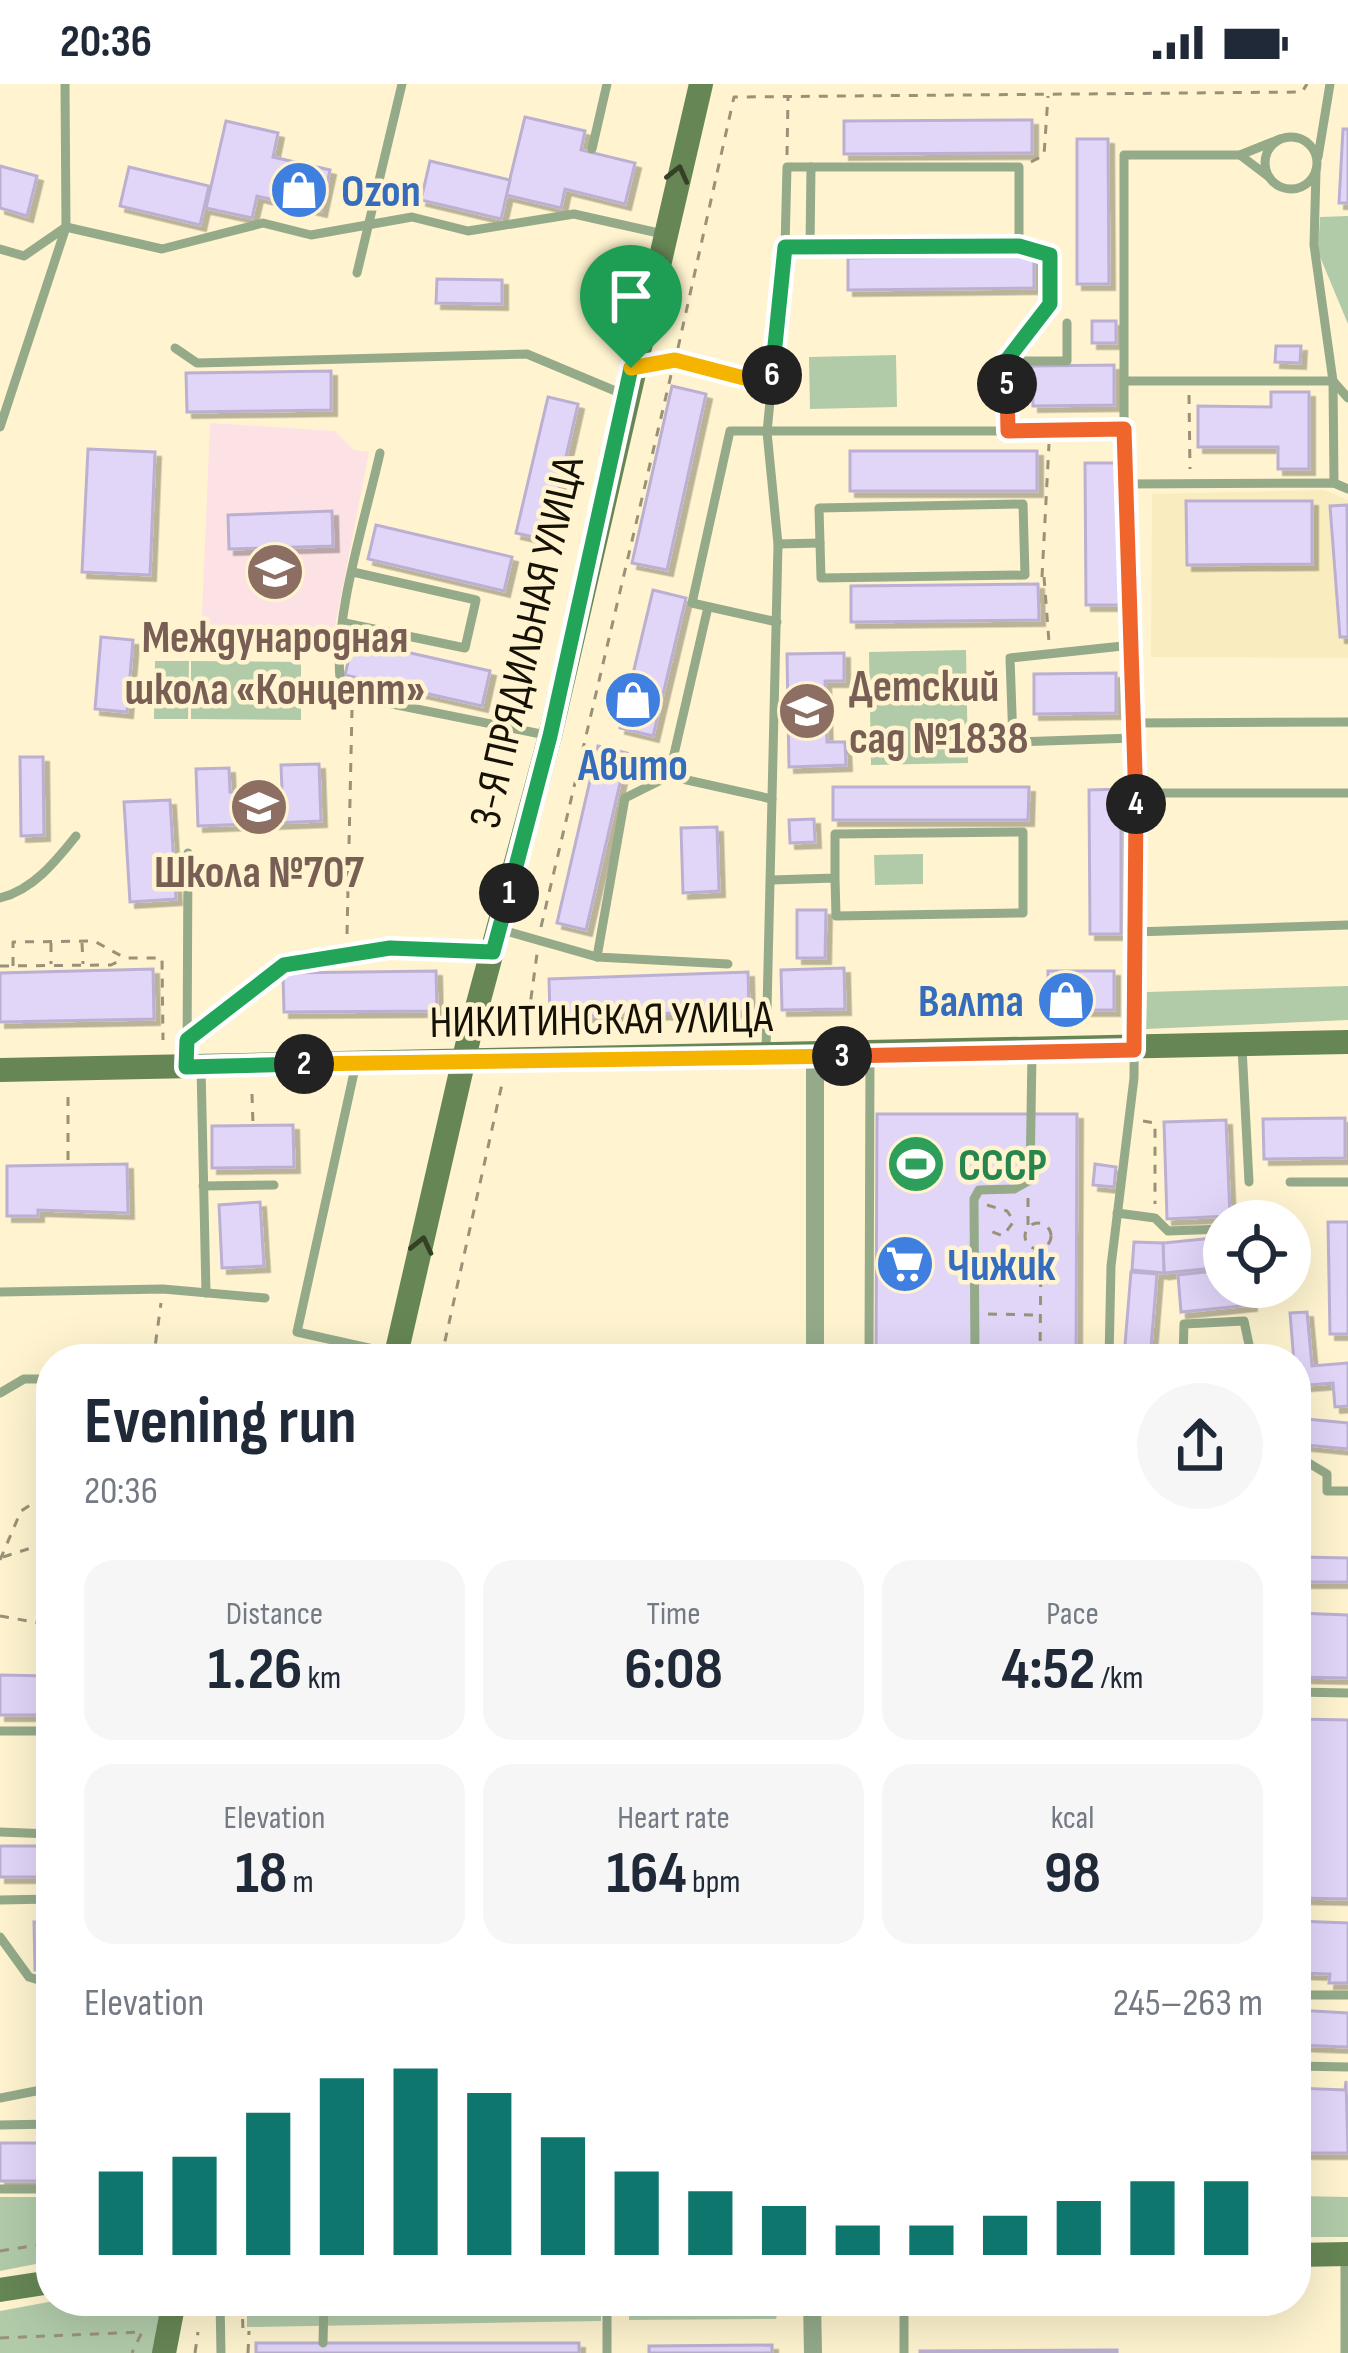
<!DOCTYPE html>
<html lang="en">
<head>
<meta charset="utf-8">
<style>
	body { margin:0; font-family:"Sofia Sans Condensed",sans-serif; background:#f6f6f7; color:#1f2937; height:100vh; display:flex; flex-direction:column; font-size:45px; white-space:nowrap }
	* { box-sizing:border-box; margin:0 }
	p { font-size:39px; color:#747a83 }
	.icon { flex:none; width:66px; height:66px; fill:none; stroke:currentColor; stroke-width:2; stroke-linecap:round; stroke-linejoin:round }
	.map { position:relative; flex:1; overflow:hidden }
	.side { position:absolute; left:36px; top:1260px; width:1275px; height:972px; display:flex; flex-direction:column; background:#fff; border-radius:48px; box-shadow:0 12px 48px #0002 }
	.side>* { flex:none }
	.tools { position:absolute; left:1203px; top:1116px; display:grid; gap:24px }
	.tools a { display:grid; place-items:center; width:108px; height:108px; border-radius:50%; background:#fff; box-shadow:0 12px 48px #0002; font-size:60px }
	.pin { position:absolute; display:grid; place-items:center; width:102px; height:102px; color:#fff; margin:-123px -51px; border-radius:50% 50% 50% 0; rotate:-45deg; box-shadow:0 0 12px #0007 }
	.pin .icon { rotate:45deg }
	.km { position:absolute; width:60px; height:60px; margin:-30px; border-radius:50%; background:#222; color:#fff; font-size:33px; line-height:60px; text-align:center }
	.round { display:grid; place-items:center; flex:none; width:126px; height:126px; border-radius:63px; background:#f6f6f7 }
	.overview { display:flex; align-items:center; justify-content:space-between; height:204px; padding:0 48px }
	h1 { font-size:66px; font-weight:700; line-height:90px }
	.figures { display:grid; grid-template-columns:repeat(3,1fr); gap:18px; height:204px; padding:12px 48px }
	.figures div { display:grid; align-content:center; border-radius:30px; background:#f6f6f7; text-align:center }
	.figures b { font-size:60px; font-weight:700 }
	.figures small { font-size:33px; font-weight:400 }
	.figures p { font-size:33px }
	.chart { height:336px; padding:24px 48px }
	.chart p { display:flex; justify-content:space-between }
	.chart svg { width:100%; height:216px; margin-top:12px; stroke:#0f766e; stroke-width:6 }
	.status { display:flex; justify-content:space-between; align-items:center; height:84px; padding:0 60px; background:#fff; direction:ltr }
	.status svg { height:33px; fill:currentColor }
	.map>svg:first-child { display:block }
</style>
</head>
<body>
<div class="status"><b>20:36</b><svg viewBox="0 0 49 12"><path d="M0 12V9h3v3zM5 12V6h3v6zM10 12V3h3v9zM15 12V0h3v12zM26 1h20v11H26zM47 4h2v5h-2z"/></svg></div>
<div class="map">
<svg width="1348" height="2269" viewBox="0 0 1348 2269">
	<defs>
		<filter id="shadow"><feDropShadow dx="5.5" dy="5.5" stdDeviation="0" flood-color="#0004"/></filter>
	</defs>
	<rect width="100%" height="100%" fill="#fff4cf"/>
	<!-- built -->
	<path fill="#f9ecbf" d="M1324,406L1348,416V574L1151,573L1152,410Z"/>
	<!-- education -->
	<path fill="#fde2e5" d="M210,339L335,347L354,366L369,368L330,568L201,553Z"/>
	<!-- green -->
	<g fill="#b1cba9">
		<path d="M1348,132V240L1318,168L1320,133Z"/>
		<path d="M896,271L897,323L810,325L809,273Z"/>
		<path d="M966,566L968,679L871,681L869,568Z"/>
		<path d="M155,577H189L188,635H154Z"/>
		<path d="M191,577L301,578V636L191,635Z"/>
		<path d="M923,770V800L875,801L874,771Z"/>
		<path d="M1348,902V936L1146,945L1147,908Z"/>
		<path d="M1298,2112L1348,2113V2153H1304Z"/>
		<path d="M0,2113H51V2177L0,2187Z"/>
		<path d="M54,2217H164L154,2269H0V2227Z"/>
		<path d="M247,2217H601V2237L247,2243Z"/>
		<path d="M629,2217H780L776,2235L629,2236Z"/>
	</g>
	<!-- building -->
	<g fill="#e1d5f8" stroke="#bcb0d2" stroke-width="3" filter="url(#shadow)">
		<path d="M525,33L585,47L581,66L635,79L625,120L565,105L561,124L506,111Z"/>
		<path d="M1032,36V69L844,70V37Z"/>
		<path d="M226,37L278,49L273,73L330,86L321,127L257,112L252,134L206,124Z"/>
		<path d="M1343,45H1348V119H1339Z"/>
		<path d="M1077,55H1108L1109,200H1077Z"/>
		<path d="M430,77L510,96L501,135L421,116Z"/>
		<path d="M0,82L37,92L27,132L0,124Z"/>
		<path d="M129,83L209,102L200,141L120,122Z"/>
		<path d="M1034,171V204L848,206V174Z"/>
		<path d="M437,195L502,196V220L436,219Z"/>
		<rect x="1092" y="237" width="24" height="22"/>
		<path d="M1276,262H1301L1300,279L1275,278Z"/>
		<path d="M1114,281V321L1033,322L1032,282Z"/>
		<path d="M331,287V326L187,328L186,289Z"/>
		<path d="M672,302L706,310L667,486L632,479Z"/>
		<path d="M1271,308H1309V385H1278V363H1198V322L1271,323Z"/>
		<path d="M548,313L578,320L547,456L516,449Z"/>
		<path d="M88,365L155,368L150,491L82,488Z"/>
		<rect x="850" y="367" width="187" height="40"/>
		<path d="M1085,379H1121L1122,521H1086Z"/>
		<path d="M1186,417H1312V480L1187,481Z"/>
		<path d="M1347,421L1348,553H1340L1330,422Z"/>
		<path d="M332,427L333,462L229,465L228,431Z"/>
		<path d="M376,441L512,473L504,507L368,475Z"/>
		<path d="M1038,500L1039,536L851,538V502Z"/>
		<path d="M653,506L686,514L653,652L620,644Z"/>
		<path d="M101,553L133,556L127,628L95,625Z"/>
		<path d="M353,556L490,587L482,622L345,591Z"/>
		<path d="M844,569V597H825L827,658H845L846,681L789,683L787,570Z"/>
		<path d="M1116,589V629L1034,630V590Z"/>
		<path d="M598,662L627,669L586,846L557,839Z"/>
		<path d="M20,673H43L44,751L21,752Z"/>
		<path d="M319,680L321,737L198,742L196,685L229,684L230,708L282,706L281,681Z"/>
		<path d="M833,703H1029L1028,736H833Z"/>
		<path d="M1121,705V850H1090L1089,706Z"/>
		<path d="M170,716L176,815L130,818L124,718Z"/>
		<path d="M814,735L815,758L790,759L789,736Z"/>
		<path d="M717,743L719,807L683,809L681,744Z"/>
		<path d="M797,826H826L825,874H797Z"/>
		<path d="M844,884L845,925L782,926L781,886Z"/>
		<path d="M153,885L154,935L0,938V889Z"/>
		<path d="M436,887L437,927L284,928L283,889Z"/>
		<rect x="1048" y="887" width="66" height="39"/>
		<path d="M748,888L749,927L550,933L549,895Z"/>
		<path d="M877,1030H1077L1076,1275H876Z"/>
		<path d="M1345,1034V1074L1264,1075L1263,1035Z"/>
		<path d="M1226,1036L1230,1132L1167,1135L1164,1038Z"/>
		<path d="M293,1041L294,1083L212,1084V1042Z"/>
		<path d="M127,1080L128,1129L38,1126V1132H7V1082Z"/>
		<path d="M1095,1080L1116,1083L1114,1103L1093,1101Z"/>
		<path d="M260,1118L264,1182L222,1184L219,1121Z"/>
		<path d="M1328,1138H1348V1250H1330Z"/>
		<path d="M1224,1153V1183L1164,1189L1163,1159Z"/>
		<path d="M1134,1158L1163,1159L1164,1189L1132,1186Z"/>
		<path d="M1224,1186V1203H1249L1251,1221L1181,1228L1178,1191Z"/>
		<path d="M1131,1188L1157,1190L1150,1275L1124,1273Z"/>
		<path d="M1307,1228L1312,1282L1348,1279V1322L1335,1323L1333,1299L1296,1302L1290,1229Z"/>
		<path d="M1296,1334L1348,1339V1365L1296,1360Z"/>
		<path d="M1302,1473L1348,1474V1498H1302Z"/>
		<path d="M1296,1529L1348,1531V1594L1296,1593Z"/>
		<path d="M0,1591L51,1592V1631H0Z"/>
		<path d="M1296,1635L1348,1636V1815L1296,1814Z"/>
		<rect x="0" y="1762" width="51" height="31"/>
		<path d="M1296,1837L1348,1839V1899H1329L1330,1890L1296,1889Z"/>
		<path d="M34,1838H51V1886H35Z"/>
		<path d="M1296,1926L1348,1929V1963L1296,1961Z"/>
		<path d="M1346,1997L1348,2069H1296V2004L1345,2006Z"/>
		<rect x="0" y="2059" width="51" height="38"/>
		<rect x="256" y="2259" width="323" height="10"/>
		<path d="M772,2261V2269H649V2262Z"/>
		<path d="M1117,2266V2269H920V2267Z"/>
	</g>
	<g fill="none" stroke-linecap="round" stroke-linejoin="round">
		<!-- path -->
		<g stroke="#9a9278" stroke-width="3" stroke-dasharray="9 9" stroke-linecap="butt">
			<path d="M787,71L788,14"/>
			<path d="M1031,78L1044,71L1048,12"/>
			<path d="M1018,261L1050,220V171L1035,167"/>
			<path d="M678,264L734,13L1302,8L1307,0"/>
			<path d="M1189,311L1190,385"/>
			<path d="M1042,493L1049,360"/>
			<path d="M1044,493L1049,558"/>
			<path d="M541,843L671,291"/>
			<path d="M347,850L352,626"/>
			<path d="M51,859V880"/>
			<path d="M82,859L83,880"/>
			<path d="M0,882L111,881L123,875"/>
			<path d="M13,882V858L94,857L125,874H162L163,956"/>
			<path d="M201,945L284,881L330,870"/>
			<path d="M526,951L537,870"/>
			<path d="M252,1010L253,1041"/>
			<path d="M68,1013V1081"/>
			<path d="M1143,1037L1155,1039V1120"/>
			<path d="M987,1121L1007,1127L1014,1137L1003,1152L990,1147"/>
			<circle cx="1038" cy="1152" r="13"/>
			<path d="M1028,1141V1114"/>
			<path d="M988,1197H1039"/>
			<path d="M988,1230L1039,1231"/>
			<path d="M147,1275L155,1263L161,1219"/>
			<path d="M441,1275L502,1000"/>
			<path d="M1040,1275L1041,1165"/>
			<path d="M3,1473L34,1463"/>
			<path d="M0,1476L21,1427L51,1408"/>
			<path d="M0,1532L51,1541"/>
			<path d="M0,2167L51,2159"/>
			<path d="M242,2217L243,2247"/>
			<path d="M0,2254L142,2248L132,2269"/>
			<path d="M195,2269L198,2248"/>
			<path d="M248,2269L249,2247"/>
		</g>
		<!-- lane -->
		<g stroke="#94aa89" stroke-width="9">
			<circle cx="1291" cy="79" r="26"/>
			<path d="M592,65L607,0"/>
			<path d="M1240,71L1269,93"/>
			<path d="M1318,73L1330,0"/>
			<path d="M1316,87L1314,161L1333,297L1334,399"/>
			<path d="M810,163L811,83"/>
			<path d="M0,165L24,172L66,143L162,165L263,139L311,151L412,133L468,147L574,130L663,150"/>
			<path d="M357,189L402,0"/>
			<path d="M1067,239V277H1006L1008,347L1124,345"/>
			<path d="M175,264L197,279L527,270L625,311"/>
			<path d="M636,283L675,276L771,301"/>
			<path d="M1124,297H1333L1348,314"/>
			<path d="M0,343L66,143L65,0"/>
			<path d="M380,369C366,432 331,541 341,602L352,612L546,651"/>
			<path d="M1124,400L1334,399L1348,405"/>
			<path d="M1023,420L1025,491L821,494L819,424Z"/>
			<path d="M778,460L820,459"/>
			<path d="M708,523L669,692L625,714L597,873L728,880"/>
			<path d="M777,538L692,519L730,347H1008"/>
			<path d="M345,539L465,564L476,516L353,488"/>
			<path d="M1132,561L1010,574L1013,658L1133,654"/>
			<path d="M1133,639L1348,638"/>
			<path d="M669,692L772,715"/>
			<path d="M1136,709H1348"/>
			<path d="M771,796L835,794V750L1023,748V829L836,832L835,794"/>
			<path d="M0,814C33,806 56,777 76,752"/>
			<path d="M499,845L597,873"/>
			<path d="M1135,848L1348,841"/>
			<path d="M347,867H487"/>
			<path d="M1242,963L1249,1098"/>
			<path d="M766,967L778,460L767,348L785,163L787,83H1019V162L785,163"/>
			<path d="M187,978L188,769"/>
			<path d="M201,983L206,1209"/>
			<path d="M355,984L297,1248L391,1269"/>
			<path d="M1290,1098H1348"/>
			<path d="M203,1102L274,1101"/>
			<path d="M1117,1129L1155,1134L1168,1147L1224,1145"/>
			<path d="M0,1208L163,1205L265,1214"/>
			<path d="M869,1275L870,971"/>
			<path d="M975,1275L974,1115L979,1106L1014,1105L1030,1096L1032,968"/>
			<path d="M1109,1275L1111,1182L1134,994L1136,709L1124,412V71H1240L1280,55"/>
			<path d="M1183,1275L1184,1240L1244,1237L1252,1275"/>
			<path d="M0,1309L24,1295H51"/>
			<path d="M1302,1375L1327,1390V1407H1348"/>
			<path d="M1296,1608L1348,1609"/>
			<path d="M0,1647H51"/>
			<path d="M0,1748L51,1750"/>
			<path d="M0,1816L51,1815"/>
			<path d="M0,1853L29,1893L51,1900"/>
			<path d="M1296,1911H1348"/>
			<path d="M1296,1982L1348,1983"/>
			<path d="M0,2014L51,2004"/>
			<path d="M0,2041L51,2040"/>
			<path d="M0,2105H51"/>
			<path d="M220,2217L221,2269"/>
			<path d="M904,2217V2269"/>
			<path d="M323,2259L324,2217"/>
			<path d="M607,2269V2217"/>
			<path d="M1345,2269V2172"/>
		</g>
		<!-- street -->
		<g stroke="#94aa89" stroke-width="18">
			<path d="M815,973V1275"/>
			<path d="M812,2217L813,2269"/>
		</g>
		<!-- secondary -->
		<g stroke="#668655" stroke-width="24">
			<path d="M0,986L1348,958"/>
			<path d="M395,1275L469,953L550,652L701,0"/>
			<path d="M1296,2171L1348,2170"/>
			<path d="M0,2206L51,2198"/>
			<path d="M164,2269L174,2217"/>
		</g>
	</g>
	<!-- one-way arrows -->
	<defs><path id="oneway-chevron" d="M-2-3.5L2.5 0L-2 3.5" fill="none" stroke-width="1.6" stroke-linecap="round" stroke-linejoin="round" transform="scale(3)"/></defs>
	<g stroke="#354025">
		<use href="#oneway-chevron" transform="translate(678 90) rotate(-76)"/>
		<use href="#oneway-chevron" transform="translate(422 1161) rotate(-77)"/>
	</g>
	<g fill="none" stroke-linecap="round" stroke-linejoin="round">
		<!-- split-1 casing -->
		<g stroke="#fff" stroke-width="24">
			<path id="split-1" d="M509,809L550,652L631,284"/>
		</g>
		<!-- split-2 casing -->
		<g stroke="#fff" stroke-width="24">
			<path id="split-2" d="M304,980L186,983L187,956L284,881L390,864L493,868L509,809"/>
		</g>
		<!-- split-3 casing -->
		<g stroke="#fff" stroke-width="24">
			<path id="split-3" d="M304,980L842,972"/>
		</g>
		<!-- split-4 casing -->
		<g stroke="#fff" stroke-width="24">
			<path id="split-4" d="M842,972L1134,966L1136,720"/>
		</g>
		<!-- split-5 casing -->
		<g stroke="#fff" stroke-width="24">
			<path id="split-5" d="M1007,300L1008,347L1124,345L1136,720"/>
		</g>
		<!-- split-6 casing -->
		<g stroke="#fff" stroke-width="24">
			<path id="split-6" d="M772,291L785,163L1019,162L1050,171V220L1006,277L1007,300"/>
		</g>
		<!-- split-7 casing -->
		<g stroke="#fff" stroke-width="24">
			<path id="split-7" d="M631,284L675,276L771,301L772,291"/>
		</g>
		<!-- split-1 -->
		<use href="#split-1" stroke="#22a559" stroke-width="15"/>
		<!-- split-2 -->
		<use href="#split-2" stroke="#22a559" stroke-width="15"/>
		<!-- split-3 -->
		<use href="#split-3" stroke="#f5b400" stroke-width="15"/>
		<!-- split-4 -->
		<use href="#split-4" stroke="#f0652b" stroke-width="15"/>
		<!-- split-5 -->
		<use href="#split-5" stroke="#f0652b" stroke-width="15"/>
		<!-- split-6 -->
		<use href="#split-6" stroke="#22a559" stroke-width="15"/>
		<!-- split-7 -->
		<use href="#split-7" stroke="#f5b400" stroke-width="15"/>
	</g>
	<!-- icons -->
	<defs>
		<g id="shop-disc" transform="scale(3)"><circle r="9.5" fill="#3f7fe0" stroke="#fff4cf"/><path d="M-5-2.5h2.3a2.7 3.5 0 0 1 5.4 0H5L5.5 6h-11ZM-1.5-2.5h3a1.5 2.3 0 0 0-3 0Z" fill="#fff"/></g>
		<g id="school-disc" transform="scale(3)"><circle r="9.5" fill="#8d6e63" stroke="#fff4cf"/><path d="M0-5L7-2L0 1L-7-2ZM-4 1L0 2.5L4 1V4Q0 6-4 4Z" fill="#fff"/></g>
		<g id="stadium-disc" transform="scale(3)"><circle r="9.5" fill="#2e9e5b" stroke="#fff4cf"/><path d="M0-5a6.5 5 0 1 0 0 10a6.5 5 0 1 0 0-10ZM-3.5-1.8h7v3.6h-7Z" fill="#fff"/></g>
		<g id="supermarket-disc" transform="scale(3)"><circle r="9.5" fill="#3f7fe0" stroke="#fff4cf"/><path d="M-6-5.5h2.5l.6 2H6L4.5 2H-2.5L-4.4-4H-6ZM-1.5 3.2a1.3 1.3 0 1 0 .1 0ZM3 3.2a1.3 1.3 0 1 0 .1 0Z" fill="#fff"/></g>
	</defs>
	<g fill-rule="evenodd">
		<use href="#shop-disc" x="299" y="106"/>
		<use href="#school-disc" x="275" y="488"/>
		<use href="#shop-disc" x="633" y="616"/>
		<use href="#school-disc" x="807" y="627"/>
		<use href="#school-disc" x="259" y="723"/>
		<use href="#shop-disc" x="1066" y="916"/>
		<use href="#stadium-disc" x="916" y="1080"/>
		<use href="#supermarket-disc" x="905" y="1180"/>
	</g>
	<g text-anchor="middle" stroke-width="9" stroke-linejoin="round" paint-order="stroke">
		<!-- shop labels -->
		<g font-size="45" font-weight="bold" fill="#366cbe" stroke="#fff4cf" text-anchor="start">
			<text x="341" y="122">Ozon</text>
			<text x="633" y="696" text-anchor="middle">Авито</text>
			<text x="1024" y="932" text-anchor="end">Валта</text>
			<text x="947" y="1196">Чижик</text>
		</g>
		<!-- education labels -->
		<g font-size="45" font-weight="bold" fill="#785e54" stroke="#fff4cf">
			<text x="275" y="568">Международная<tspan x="275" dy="52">школа «Концепт»</tspan></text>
			<text x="849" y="617" text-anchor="start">Детский<tspan x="849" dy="52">сад №1838</tspan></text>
			<text x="259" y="803">Школа №707</text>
		</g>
		<!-- street labels -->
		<g font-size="45" fill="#151205" stroke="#fff4cf">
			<text transform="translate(525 558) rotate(-77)" y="16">3-Я ПРЯДИЛЬНАЯ УЛИЦА</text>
			<text transform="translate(601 934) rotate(-1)" y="16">НИКИТИНСКАЯ УЛИЦА</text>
		</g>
		<!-- leisure labels -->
		<g font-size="45" font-weight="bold" fill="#27864d" stroke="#fff4cf" text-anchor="start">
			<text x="958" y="1096">СССР</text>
		</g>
	</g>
</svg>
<div class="tools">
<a><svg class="icon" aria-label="locate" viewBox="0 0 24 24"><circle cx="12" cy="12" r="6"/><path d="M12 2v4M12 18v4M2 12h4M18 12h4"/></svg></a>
</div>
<div class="pin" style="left:631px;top:284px;background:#1e9e55"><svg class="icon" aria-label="arrive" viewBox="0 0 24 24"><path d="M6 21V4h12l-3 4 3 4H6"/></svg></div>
<b class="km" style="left:509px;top:809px">1</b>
<b class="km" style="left:304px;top:980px">2</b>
<b class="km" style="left:842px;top:972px">3</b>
<b class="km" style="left:1136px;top:720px">4</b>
<b class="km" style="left:1007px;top:300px">5</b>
<b class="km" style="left:772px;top:291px">6</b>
<section class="side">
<div class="overview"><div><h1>Evening run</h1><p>20:36</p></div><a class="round"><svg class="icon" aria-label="share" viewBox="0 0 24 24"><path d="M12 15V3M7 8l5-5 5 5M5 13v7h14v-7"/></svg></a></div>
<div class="figures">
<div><p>Distance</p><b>1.26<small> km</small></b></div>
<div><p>Time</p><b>6:08</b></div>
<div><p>Pace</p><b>4:52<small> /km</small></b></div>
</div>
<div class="figures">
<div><p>Elevation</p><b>18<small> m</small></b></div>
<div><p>Heart rate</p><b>164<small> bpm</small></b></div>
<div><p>kcal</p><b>98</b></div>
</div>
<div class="chart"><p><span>Elevation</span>245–263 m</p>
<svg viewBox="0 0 160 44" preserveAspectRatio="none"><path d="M5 44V27M15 44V24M25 44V15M35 44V8M45 44V6M55 44V11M65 44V20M75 44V27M85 44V31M95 44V34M105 44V38M115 44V38M125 44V36M135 44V33M145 44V29M155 44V29"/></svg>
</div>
</section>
</div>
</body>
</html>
